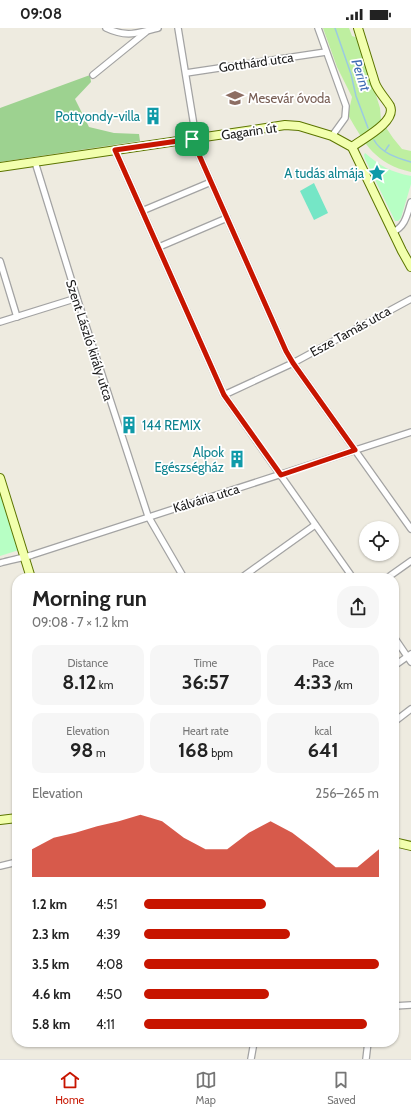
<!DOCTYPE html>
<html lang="en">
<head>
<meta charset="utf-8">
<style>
	body { margin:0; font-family:Cabin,sans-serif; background:#f6f6f6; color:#222; height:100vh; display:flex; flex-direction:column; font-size:15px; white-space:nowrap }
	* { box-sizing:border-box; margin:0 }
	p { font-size:13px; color:#767676 }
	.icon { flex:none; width:22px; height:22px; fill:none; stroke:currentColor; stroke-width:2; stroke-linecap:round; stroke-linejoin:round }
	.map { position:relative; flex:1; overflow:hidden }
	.panel { position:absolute; left:12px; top:545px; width:387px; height:474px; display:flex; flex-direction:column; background:#fff; border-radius:16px; box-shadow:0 1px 3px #0004 }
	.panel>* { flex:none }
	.fabs { position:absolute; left:359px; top:493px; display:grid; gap:8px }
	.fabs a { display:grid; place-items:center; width:40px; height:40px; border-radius:50%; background:#fff; box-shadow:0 1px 3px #0004; font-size:20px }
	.pin { position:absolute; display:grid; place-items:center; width:34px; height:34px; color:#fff; margin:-17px; border-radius:8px; box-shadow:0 2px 6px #0006 }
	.round { display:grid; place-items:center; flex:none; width:42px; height:42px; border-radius:16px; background:#f6f6f6 }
	.headline { display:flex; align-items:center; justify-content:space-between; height:68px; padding:0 20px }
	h1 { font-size:22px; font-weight:700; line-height:30px }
	.figures { display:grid; grid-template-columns:repeat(3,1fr); gap:6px; height:68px; padding:4px 20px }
	.figures div { display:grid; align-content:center; border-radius:10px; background:#f6f6f6; text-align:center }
	.figures b { font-size:20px; font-weight:700 }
	.figures small { font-size:11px; font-weight:400 }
	.figures p { font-size:11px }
	.chart { height:112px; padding:8px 20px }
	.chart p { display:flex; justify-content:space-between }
	.chart svg { width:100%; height:72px; margin-top:4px; fill:#c71500; opacity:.7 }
	ul { padding:0 20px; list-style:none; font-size:13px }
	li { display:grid; grid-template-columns:64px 48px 1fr; align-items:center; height:30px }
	li i { height:10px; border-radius:5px; background:#c71500 }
	.status { display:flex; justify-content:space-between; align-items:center; height:28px; padding:0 20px; background:#fff; direction:ltr }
	.status svg { height:11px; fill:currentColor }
	.dock { display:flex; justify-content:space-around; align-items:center; height:56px; border-top:1px solid #e0e0e0; background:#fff; font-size:11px; color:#767676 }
	.dock a { display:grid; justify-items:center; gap:2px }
	.dock .current { color:#c71500 }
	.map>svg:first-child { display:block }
</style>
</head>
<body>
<div class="status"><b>09:08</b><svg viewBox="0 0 49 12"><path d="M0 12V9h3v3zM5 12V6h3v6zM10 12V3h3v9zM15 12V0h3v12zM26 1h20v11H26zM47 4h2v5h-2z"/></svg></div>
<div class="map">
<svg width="411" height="1031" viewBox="0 0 411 1031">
	<rect width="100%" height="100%" fill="#eeebe0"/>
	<!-- grass -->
	<path fill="#beefa0" d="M323,0H349L352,8L358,10L380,80L381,92L393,110L402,121L411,123V144C375,136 365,116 348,87L352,69L337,39Z"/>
	<!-- forest -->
	<path fill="#9dd290" d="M90,47L91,54L75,71L89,99L114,105L139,106L140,113L0,134V80Z"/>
	<!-- park -->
	<g fill="#b7ffc4">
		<path d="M365,125C380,138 391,144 411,148V156L401,190L398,193H395L365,131L364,127Z"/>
		<path d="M0,462L19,522L0,528Z"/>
	</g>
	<!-- pitch -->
	<path fill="#75e6c6" d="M314,155L328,185L314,192L300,163Z"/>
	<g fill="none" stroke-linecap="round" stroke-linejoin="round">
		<!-- stream -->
		<g stroke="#9bcae1" stroke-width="1.5">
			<path d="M335,0L351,46L356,68L368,100"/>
			<path d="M374,112C381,125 397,130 411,134"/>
			<path d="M385,123L389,117"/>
		</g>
		<!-- street casing -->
		<g stroke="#a3a3a3" stroke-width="8">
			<g id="street">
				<path d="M106,0C127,10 137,5 158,0"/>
				<path d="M178,0L196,110"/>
				<path d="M318,0L346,78L345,90L332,108"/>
				<path d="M186,45L326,24"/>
				<path d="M93,47L146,4"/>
				<path d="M192,111L286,323L293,335L411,501"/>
				<path d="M115,122L224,367L353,550"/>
				<path d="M35,134L77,270L148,488L184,550"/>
				<path d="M142,183L211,154"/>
				<path d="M393,204C406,198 407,186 411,174"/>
				<path d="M159,219L227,190"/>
				<path d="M0,233L17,289"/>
				<path d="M0,294L77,270"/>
				<path d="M224,367L293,335L411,271"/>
				<path d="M0,535C11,532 22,530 32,527C159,486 285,444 411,404"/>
				<path d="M241,550L315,497"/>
				<path d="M387,550L411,533"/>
				<path d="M394,609L411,634"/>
				<path d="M394,638L411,626"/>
				<path d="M394,694L411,681"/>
				<path d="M0,838L17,834"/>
				<path d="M394,978L411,977"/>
				<path d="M251,1031L254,1014"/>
				<path d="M366,1031L368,1014"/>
			</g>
		</g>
		<!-- secondary casing -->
		<g stroke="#5c7500" stroke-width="10">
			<g id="secondary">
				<path d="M352,119C362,111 397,94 390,78C385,70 378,63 375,55L358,0"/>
				<path d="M0,139L266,100L285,97L299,98L332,108L352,119L402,223L411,239"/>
				<path d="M0,450L31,550"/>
				<path d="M0,792L17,790"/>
				<path d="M394,814L411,818"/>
			</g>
		</g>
		<!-- street -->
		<use href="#street" stroke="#fff" stroke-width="5.5"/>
		<!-- secondary -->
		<use href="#secondary" stroke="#f2ffad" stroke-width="8"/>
	</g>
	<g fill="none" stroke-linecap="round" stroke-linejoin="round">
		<!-- route casing -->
		<g stroke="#fff" stroke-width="8">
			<path id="route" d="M192,111L286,323L293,335L355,422L281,447L224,367L115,122Z"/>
		</g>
		<!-- route -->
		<use href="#route" stroke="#c71500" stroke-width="5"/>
	</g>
	<!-- icons -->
	<defs>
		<g id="school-bare" transform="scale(1.38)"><path d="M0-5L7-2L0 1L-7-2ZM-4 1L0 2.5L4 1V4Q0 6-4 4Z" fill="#8d6e63" stroke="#fff" stroke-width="2.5" paint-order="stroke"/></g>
		<g id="building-bare" transform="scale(1.38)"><path d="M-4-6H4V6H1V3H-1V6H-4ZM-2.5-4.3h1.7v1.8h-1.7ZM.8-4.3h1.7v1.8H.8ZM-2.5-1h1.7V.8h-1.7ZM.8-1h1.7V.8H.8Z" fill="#0f9aa8" stroke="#fff" stroke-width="2.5" paint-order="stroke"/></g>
		<g id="sight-bare" transform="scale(1.38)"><path d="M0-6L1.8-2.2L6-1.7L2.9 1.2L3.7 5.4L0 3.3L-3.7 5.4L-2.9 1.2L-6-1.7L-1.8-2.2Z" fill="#0f9aa8" stroke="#fff" stroke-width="2.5" paint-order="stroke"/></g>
	</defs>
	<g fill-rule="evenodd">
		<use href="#school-bare" x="235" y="70"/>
		<use href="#building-bare" x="153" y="88"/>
		<use href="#sight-bare" x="377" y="145"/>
		<use href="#building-bare" x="129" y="397"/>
		<use href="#building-bare" x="237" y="431"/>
	</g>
	<g text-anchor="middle" stroke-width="3.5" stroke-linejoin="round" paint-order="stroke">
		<!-- street labels -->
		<g font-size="13" fill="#1c1c1c" stroke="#fff">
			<text transform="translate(256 34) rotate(-8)" y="5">Gotthárd utca</text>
			<text transform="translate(249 103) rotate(-8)" y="5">Gagarin út</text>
			<text transform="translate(350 303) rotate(-29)" y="5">Esze Tamás utca</text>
			<text transform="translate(90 312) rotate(72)" y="5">Szent László király utca</text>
			<text transform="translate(206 470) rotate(-17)" y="5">Kálvária utca</text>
		</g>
		<!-- education labels -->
		<g font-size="13" fill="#785e54" stroke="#fff" text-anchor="start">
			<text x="248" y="75">Mesevár óvoda</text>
		</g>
		<!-- culture labels -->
		<g font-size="13" fill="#0d838f" stroke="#fff" text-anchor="end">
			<text x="140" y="93">Pottyondy-villa</text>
			<text x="364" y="150">A tudás almája</text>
			<text x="142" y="402" text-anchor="start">144 REMIX</text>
			<text x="224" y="429">Alpok<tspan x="224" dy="15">Egészségház</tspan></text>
		</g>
		<!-- water labels -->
		<g font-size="14" font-style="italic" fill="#406db4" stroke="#fff">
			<text transform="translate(361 47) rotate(72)" y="5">Perint</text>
		</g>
	</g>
</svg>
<div class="fabs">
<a><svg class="icon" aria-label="locate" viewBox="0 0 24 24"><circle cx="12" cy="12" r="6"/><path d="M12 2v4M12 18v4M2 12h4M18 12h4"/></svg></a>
</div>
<div class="pin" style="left:192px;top:111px;background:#1e9e55"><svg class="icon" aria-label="arrive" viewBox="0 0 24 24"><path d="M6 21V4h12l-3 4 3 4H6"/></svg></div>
<section class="panel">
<div class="headline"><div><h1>Morning run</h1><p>09:08 · 7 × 1.2 km</p></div><a class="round"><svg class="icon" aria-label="share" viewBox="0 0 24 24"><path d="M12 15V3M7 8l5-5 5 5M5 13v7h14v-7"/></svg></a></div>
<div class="figures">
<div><p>Distance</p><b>8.12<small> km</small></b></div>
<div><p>Time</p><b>36:57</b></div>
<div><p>Pace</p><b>4:33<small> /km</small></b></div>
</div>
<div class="figures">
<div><p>Elevation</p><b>98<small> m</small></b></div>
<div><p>Heart rate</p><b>168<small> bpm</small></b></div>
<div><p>kcal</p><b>641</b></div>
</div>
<div class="chart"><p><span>Elevation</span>256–265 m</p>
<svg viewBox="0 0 160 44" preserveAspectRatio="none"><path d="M0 44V27L10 20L20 17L30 13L40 10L50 6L60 10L70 20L80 27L90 27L100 17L110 10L120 17L130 27L140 38L150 38L160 27V44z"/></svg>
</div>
<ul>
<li><b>1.2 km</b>4:51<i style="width:52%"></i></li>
<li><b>2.3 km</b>4:39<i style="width:62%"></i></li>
<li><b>3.5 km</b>4:08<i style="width:100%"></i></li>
<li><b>4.6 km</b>4:50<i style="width:53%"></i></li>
<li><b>5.8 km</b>4:11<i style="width:95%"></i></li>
</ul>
</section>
</div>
<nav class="dock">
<a class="current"><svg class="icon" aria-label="home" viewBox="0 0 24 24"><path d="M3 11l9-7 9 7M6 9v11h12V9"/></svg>Home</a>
<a><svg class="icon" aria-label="map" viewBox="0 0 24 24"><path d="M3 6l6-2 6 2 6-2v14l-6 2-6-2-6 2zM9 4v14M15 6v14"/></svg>Map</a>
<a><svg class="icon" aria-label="saved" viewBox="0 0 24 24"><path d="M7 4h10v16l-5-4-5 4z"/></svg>Saved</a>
</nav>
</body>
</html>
